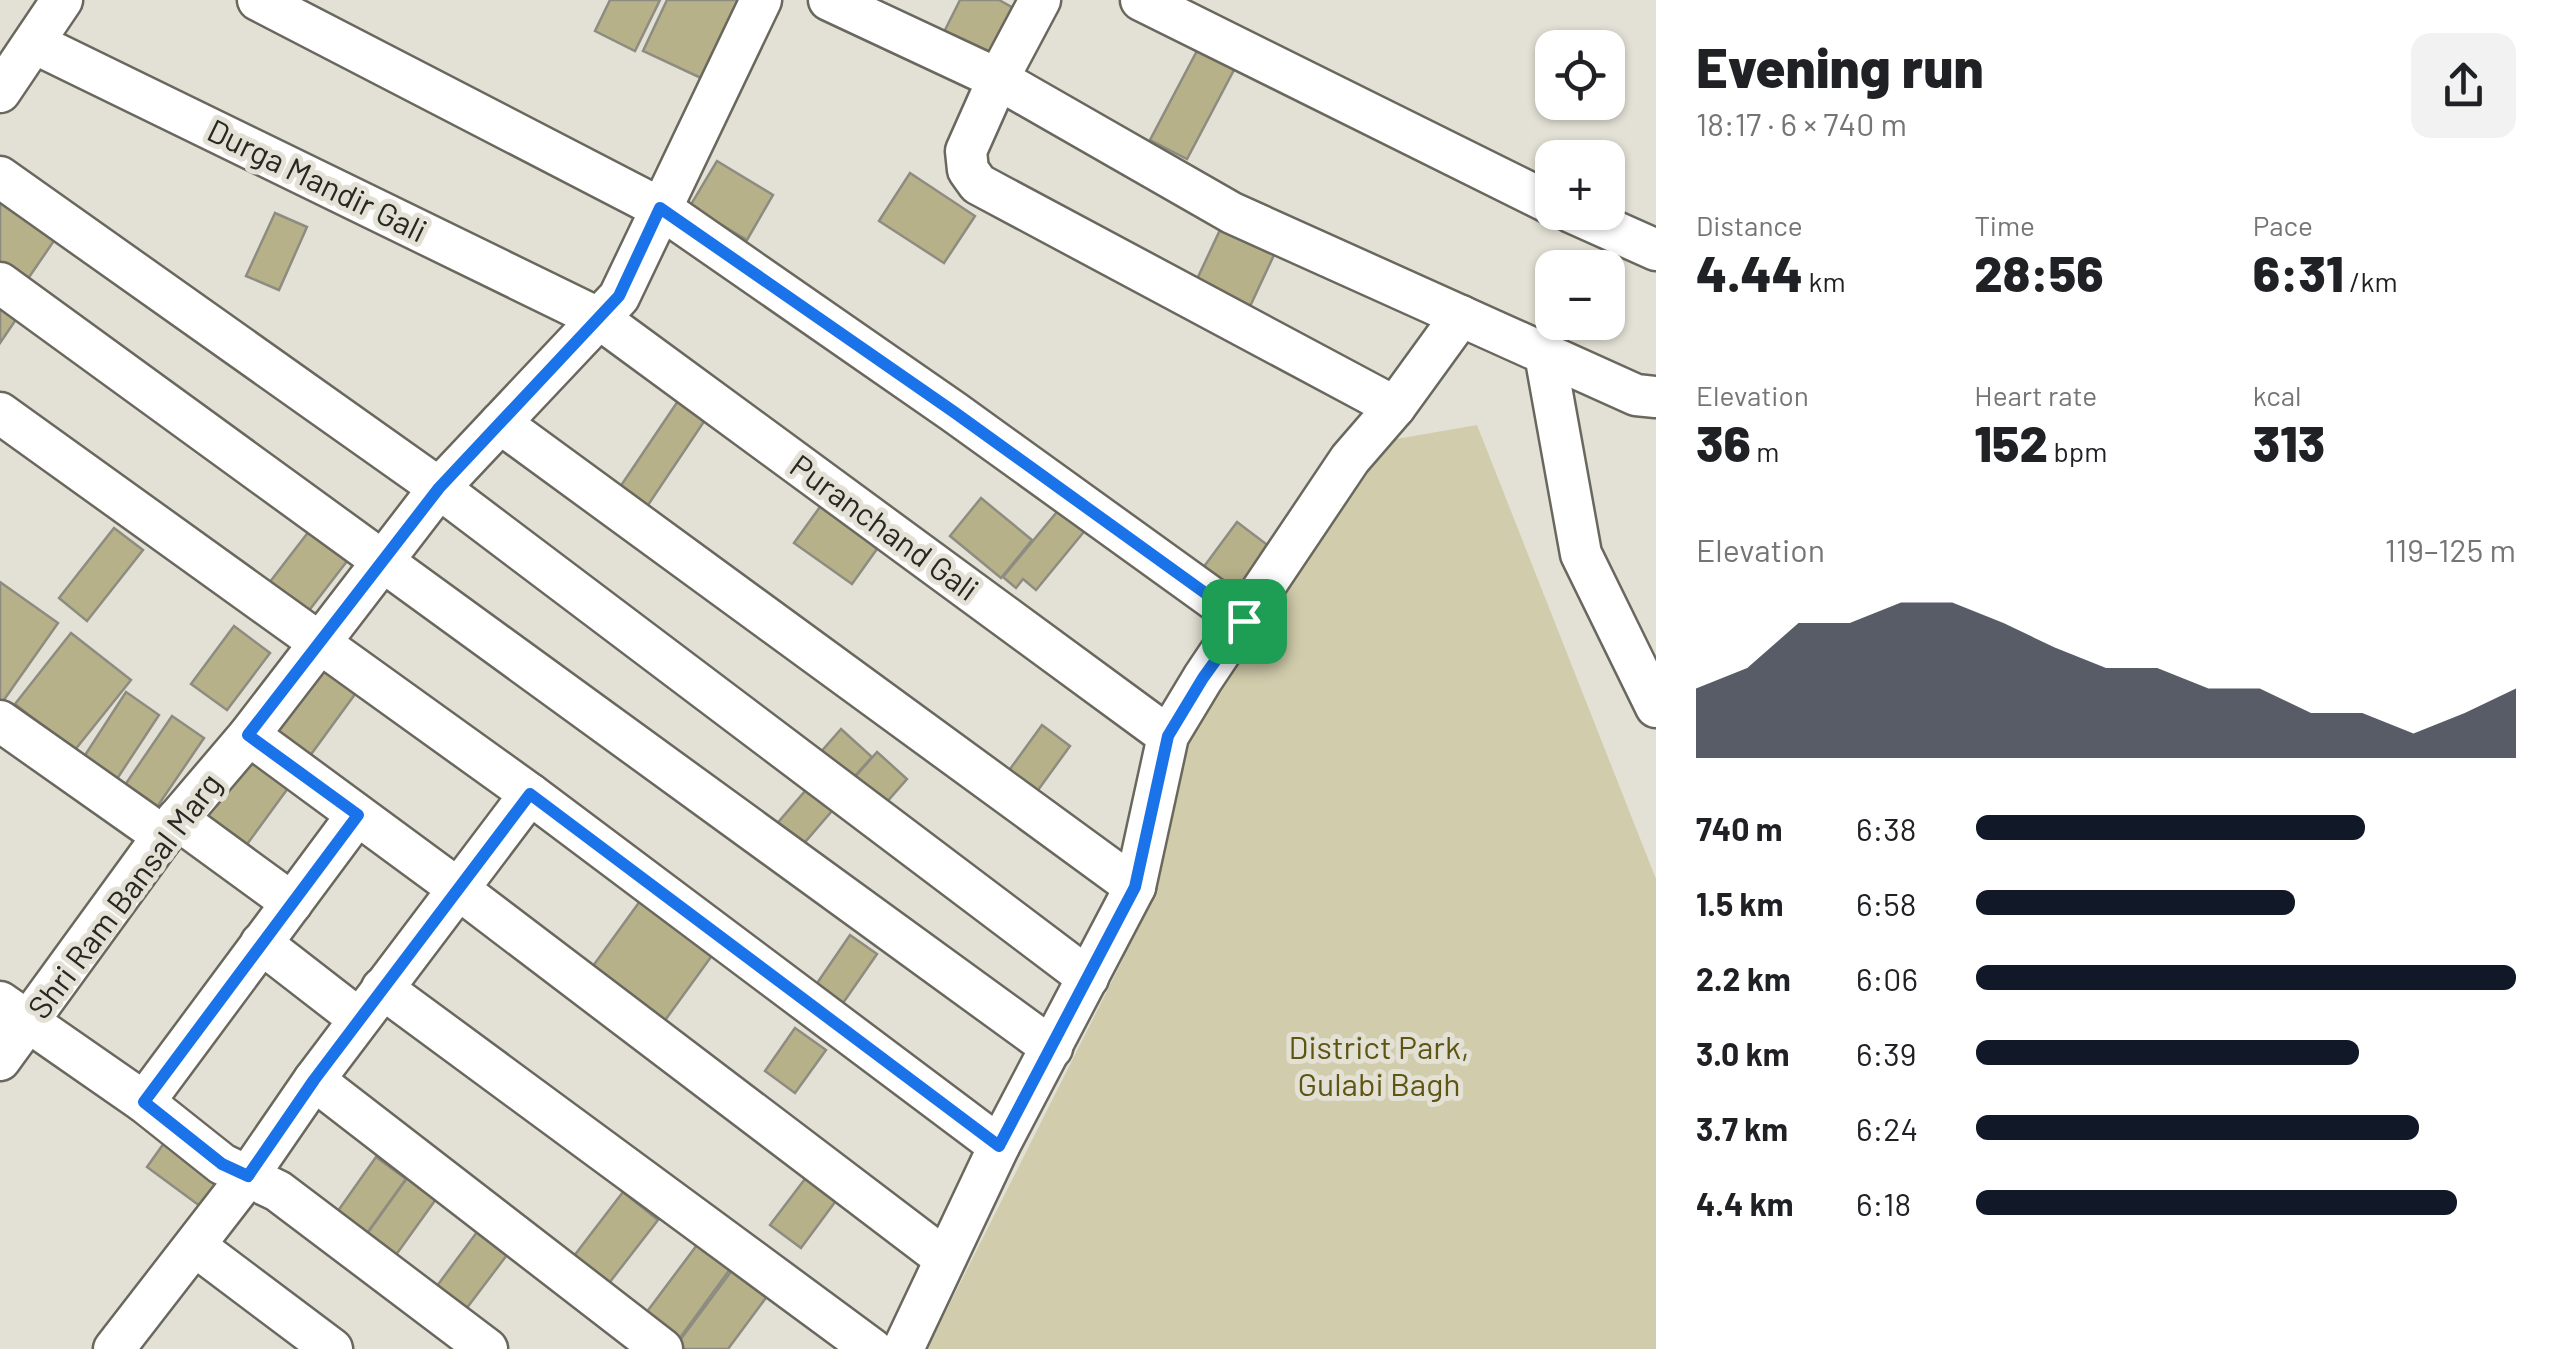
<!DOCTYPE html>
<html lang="en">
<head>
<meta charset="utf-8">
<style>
	body { margin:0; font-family:Barlow,sans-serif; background:#f2f2f2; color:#202124; height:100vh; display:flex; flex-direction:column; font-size:38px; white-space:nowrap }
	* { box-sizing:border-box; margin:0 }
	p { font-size:32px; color:#757577 }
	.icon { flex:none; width:55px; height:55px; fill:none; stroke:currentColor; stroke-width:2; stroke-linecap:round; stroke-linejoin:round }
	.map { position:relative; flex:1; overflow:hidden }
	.details { display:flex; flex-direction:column; background:#fff; width:900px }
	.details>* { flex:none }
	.controls { position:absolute; left:1535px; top:30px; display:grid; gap:20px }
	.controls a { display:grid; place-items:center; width:90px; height:90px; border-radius:20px; background:#fff; box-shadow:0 2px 8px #0004; font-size:50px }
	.pin { position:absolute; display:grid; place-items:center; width:85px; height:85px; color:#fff; margin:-42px; border-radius:20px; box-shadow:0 5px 15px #0006 }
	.round { display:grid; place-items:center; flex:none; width:105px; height:105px; border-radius:20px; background:#f2f2f2 }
	.head { display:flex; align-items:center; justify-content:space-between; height:170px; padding:0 40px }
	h1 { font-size:55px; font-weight:800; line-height:75px }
	.metrics { display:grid; grid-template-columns:repeat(3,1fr); gap:15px; height:170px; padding:10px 40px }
	.metrics div { display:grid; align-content:center }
	.metrics b { font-size:50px; font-weight:800 }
	.metrics small { font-size:28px; font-weight:400 }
	.metrics p { font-size:28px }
	.chart { height:280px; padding:20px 40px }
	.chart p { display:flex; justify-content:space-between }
	.chart svg { width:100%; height:180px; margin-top:10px; fill:#111827; opacity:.7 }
	ul { padding:0 40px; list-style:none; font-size:32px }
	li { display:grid; grid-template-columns:160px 120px 1fr; align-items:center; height:75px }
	li i { height:25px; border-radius:12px; background:#111827 }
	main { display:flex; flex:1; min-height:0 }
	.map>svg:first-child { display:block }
</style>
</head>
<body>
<main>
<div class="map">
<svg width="1656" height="1349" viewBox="0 0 1656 1349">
	<rect width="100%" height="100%" fill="#e3e1d5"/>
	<!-- green -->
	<path fill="#d1ccab" d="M1477,425L1656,879V1349H927L1123,959L1172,764L1385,441Z"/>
	<!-- building -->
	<g fill="#b7b189" stroke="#8e8c81" stroke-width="2.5">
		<path d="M610,0H660L635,51L595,31Z"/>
		<path d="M667,0H738L701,78L643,51Z"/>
		<path d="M960,0H999L1019,11L994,62L942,36Z"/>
		<path d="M1198,49L1235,68L1187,159L1150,140Z"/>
		<path d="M717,161L773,195L747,240L690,206Z"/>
		<path d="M910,173L975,216L944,263L879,221Z"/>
		<path d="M0,187L62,229L23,286L0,270Z"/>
		<path d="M275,213L307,227L279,290L246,276Z"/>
		<path d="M1227,215L1281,240L1245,317L1191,292Z"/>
		<path d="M0,302L19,315L0,343Z"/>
		<path d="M680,398L707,417L640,517L612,499Z"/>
		<path d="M830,493L887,535L852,584L794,543Z"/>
		<path d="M981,498L1032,540L1001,578L950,536Z"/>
		<path d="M1066,501L1092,522L1036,590L1023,579L1016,588L1003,577Z"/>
		<path d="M1237,522L1282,556L1241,610L1197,576Z"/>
		<path d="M313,526L351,556L304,617L266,587Z"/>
		<path d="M114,528L143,550L87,621L59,598Z"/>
		<path d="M0,582L58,623L1,704L0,703Z"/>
		<path d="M234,626L270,653L227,710L191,684Z"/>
		<path d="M71,633L131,680L74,751L15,704Z"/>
		<path d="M323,658L361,686L304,764L267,736Z"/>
		<path d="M126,692L159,715L111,788L78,766Z"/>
		<path d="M172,716L204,738L157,807L125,785Z"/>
		<path d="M1042,725L1070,746L1033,797L1005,776Z"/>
		<path d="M841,729L872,757L844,788L813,761Z"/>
		<path d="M255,752L294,780L237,858L198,829Z"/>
		<path d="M877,752L907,779L878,812L848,785Z"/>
		<path d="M818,776L843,798L800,848L775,826Z"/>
		<path d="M643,897L716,950L658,1030L585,977Z"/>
		<path d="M850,935L877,954L834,1016L807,998Z"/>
		<path d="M795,1028L826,1050L795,1093L765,1071Z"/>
		<path d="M169,1136L223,1174L200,1206L147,1167Z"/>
		<path d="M376,1157L406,1179L357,1247L328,1225Z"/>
		<path d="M410,1174L439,1195L388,1266L359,1245Z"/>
		<path d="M808,1175L838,1198L801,1248L770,1225Z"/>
		<path d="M623,1192L658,1220L599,1296L564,1269Z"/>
		<path d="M483,1224L513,1247L460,1317L431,1294Z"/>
		<path d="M700,1241L733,1265L674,1346L640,1321Z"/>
		<path d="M733,1269L768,1295L728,1349H678L675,1347Z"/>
	</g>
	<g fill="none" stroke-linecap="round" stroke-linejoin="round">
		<!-- minor casing -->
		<g stroke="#6a685e" stroke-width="45">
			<g id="minor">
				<path d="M258,0L660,208L954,412L1244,621"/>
				<path d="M829,0L998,79L1232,213L1636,395L1656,397"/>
				<path d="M1040,0L998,79L966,151L968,170L978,184L1395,407"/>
				<path d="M1141,0L1552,204"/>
				<path d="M34,43L600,319L1168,736"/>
				<path d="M0,92L62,0"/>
				<path d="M0,177L439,488L1088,978"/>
				<path d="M1571,212L1656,250"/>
				<path d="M0,283L1052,1048"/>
				<path d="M1545,354L1581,554L1656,707"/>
				<path d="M0,413L530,794L314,1080L248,1176L114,1349"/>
				<path d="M500,423L1135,887"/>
				<path d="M0,721L163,836"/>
				<path d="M249,735L457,888L944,1258"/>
				<path d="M530,794L999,1146"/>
				<path d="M177,819L292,903"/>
				<path d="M261,943L359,1019"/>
				<path d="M382,988L872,1349"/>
				<path d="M0,1002L144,1102L222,1164L278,1191L487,1349"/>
				<path d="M0,1060L163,836L249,735L439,488L619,297L761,0"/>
				<path d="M314,1080L662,1349"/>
				<path d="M144,1102L357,815"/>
				<path d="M195,1246L332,1349"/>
				<path d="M903,1349L999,1146L1135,887L1168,736L1203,678L1350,459L1395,407L1461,316"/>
			</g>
		</g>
		<!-- minor -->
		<use href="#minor" stroke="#fff" stroke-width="40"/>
	</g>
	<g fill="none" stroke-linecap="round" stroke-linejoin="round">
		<!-- route casing -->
		<g stroke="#fff" stroke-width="20">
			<path id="route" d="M660,208L954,412L1244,621L1203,678L1168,736L1135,887L999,1146L530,794L314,1080L248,1176L222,1164L144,1102L358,815L248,735L439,488L619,296Z"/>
		</g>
		<!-- route -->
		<use href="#route" stroke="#1a73e8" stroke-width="12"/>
	</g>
	<g text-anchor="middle" stroke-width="10" stroke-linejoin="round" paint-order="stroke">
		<!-- street labels -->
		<g font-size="32" fill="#282823" stroke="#e3e1d5">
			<text transform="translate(317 181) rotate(26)" y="11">Durga Mandir Gali</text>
			<text transform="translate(884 528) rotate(36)" y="11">Puranchand Gali</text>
			<text transform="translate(125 896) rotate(-53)" y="11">Shri Ram Bansal Marg</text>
		</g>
		<!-- park labels -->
		<g font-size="32" fill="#5e5512" stroke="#e3e1d5">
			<text x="1379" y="1059">District Park,<tspan x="1379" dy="37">Gulabi Bagh</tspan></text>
		</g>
	</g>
</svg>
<div class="controls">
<a><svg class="icon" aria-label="locate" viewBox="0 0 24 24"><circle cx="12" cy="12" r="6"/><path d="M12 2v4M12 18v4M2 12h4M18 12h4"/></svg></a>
<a>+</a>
<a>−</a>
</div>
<div class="pin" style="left:1244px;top:621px;background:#1e9e55"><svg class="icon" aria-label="arrive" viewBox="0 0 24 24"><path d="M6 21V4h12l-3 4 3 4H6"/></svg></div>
</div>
<section class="details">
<div class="head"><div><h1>Evening run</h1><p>18:17 · 6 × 740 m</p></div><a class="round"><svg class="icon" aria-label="share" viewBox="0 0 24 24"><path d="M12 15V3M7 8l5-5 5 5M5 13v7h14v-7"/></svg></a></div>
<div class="metrics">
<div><p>Distance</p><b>4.44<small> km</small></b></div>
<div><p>Time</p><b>28:56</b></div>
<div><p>Pace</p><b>6:31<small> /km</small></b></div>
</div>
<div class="metrics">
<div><p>Elevation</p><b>36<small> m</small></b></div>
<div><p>Heart rate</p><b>152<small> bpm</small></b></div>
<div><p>kcal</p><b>313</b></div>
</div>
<div class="chart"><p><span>Elevation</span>119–125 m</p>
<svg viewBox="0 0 160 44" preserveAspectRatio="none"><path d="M0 44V27L10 22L20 11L30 11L40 6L50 6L60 11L70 17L80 22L90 22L100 27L110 27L120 33L130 33L140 38L150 33L160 27V44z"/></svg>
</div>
<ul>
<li><b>740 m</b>6:38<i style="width:72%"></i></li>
<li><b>1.5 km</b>6:58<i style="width:59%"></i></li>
<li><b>2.2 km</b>6:06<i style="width:100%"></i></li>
<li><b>3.0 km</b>6:39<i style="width:71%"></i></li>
<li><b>3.7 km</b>6:24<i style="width:82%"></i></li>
<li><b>4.4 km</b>6:18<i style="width:89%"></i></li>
</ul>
</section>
</main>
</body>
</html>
